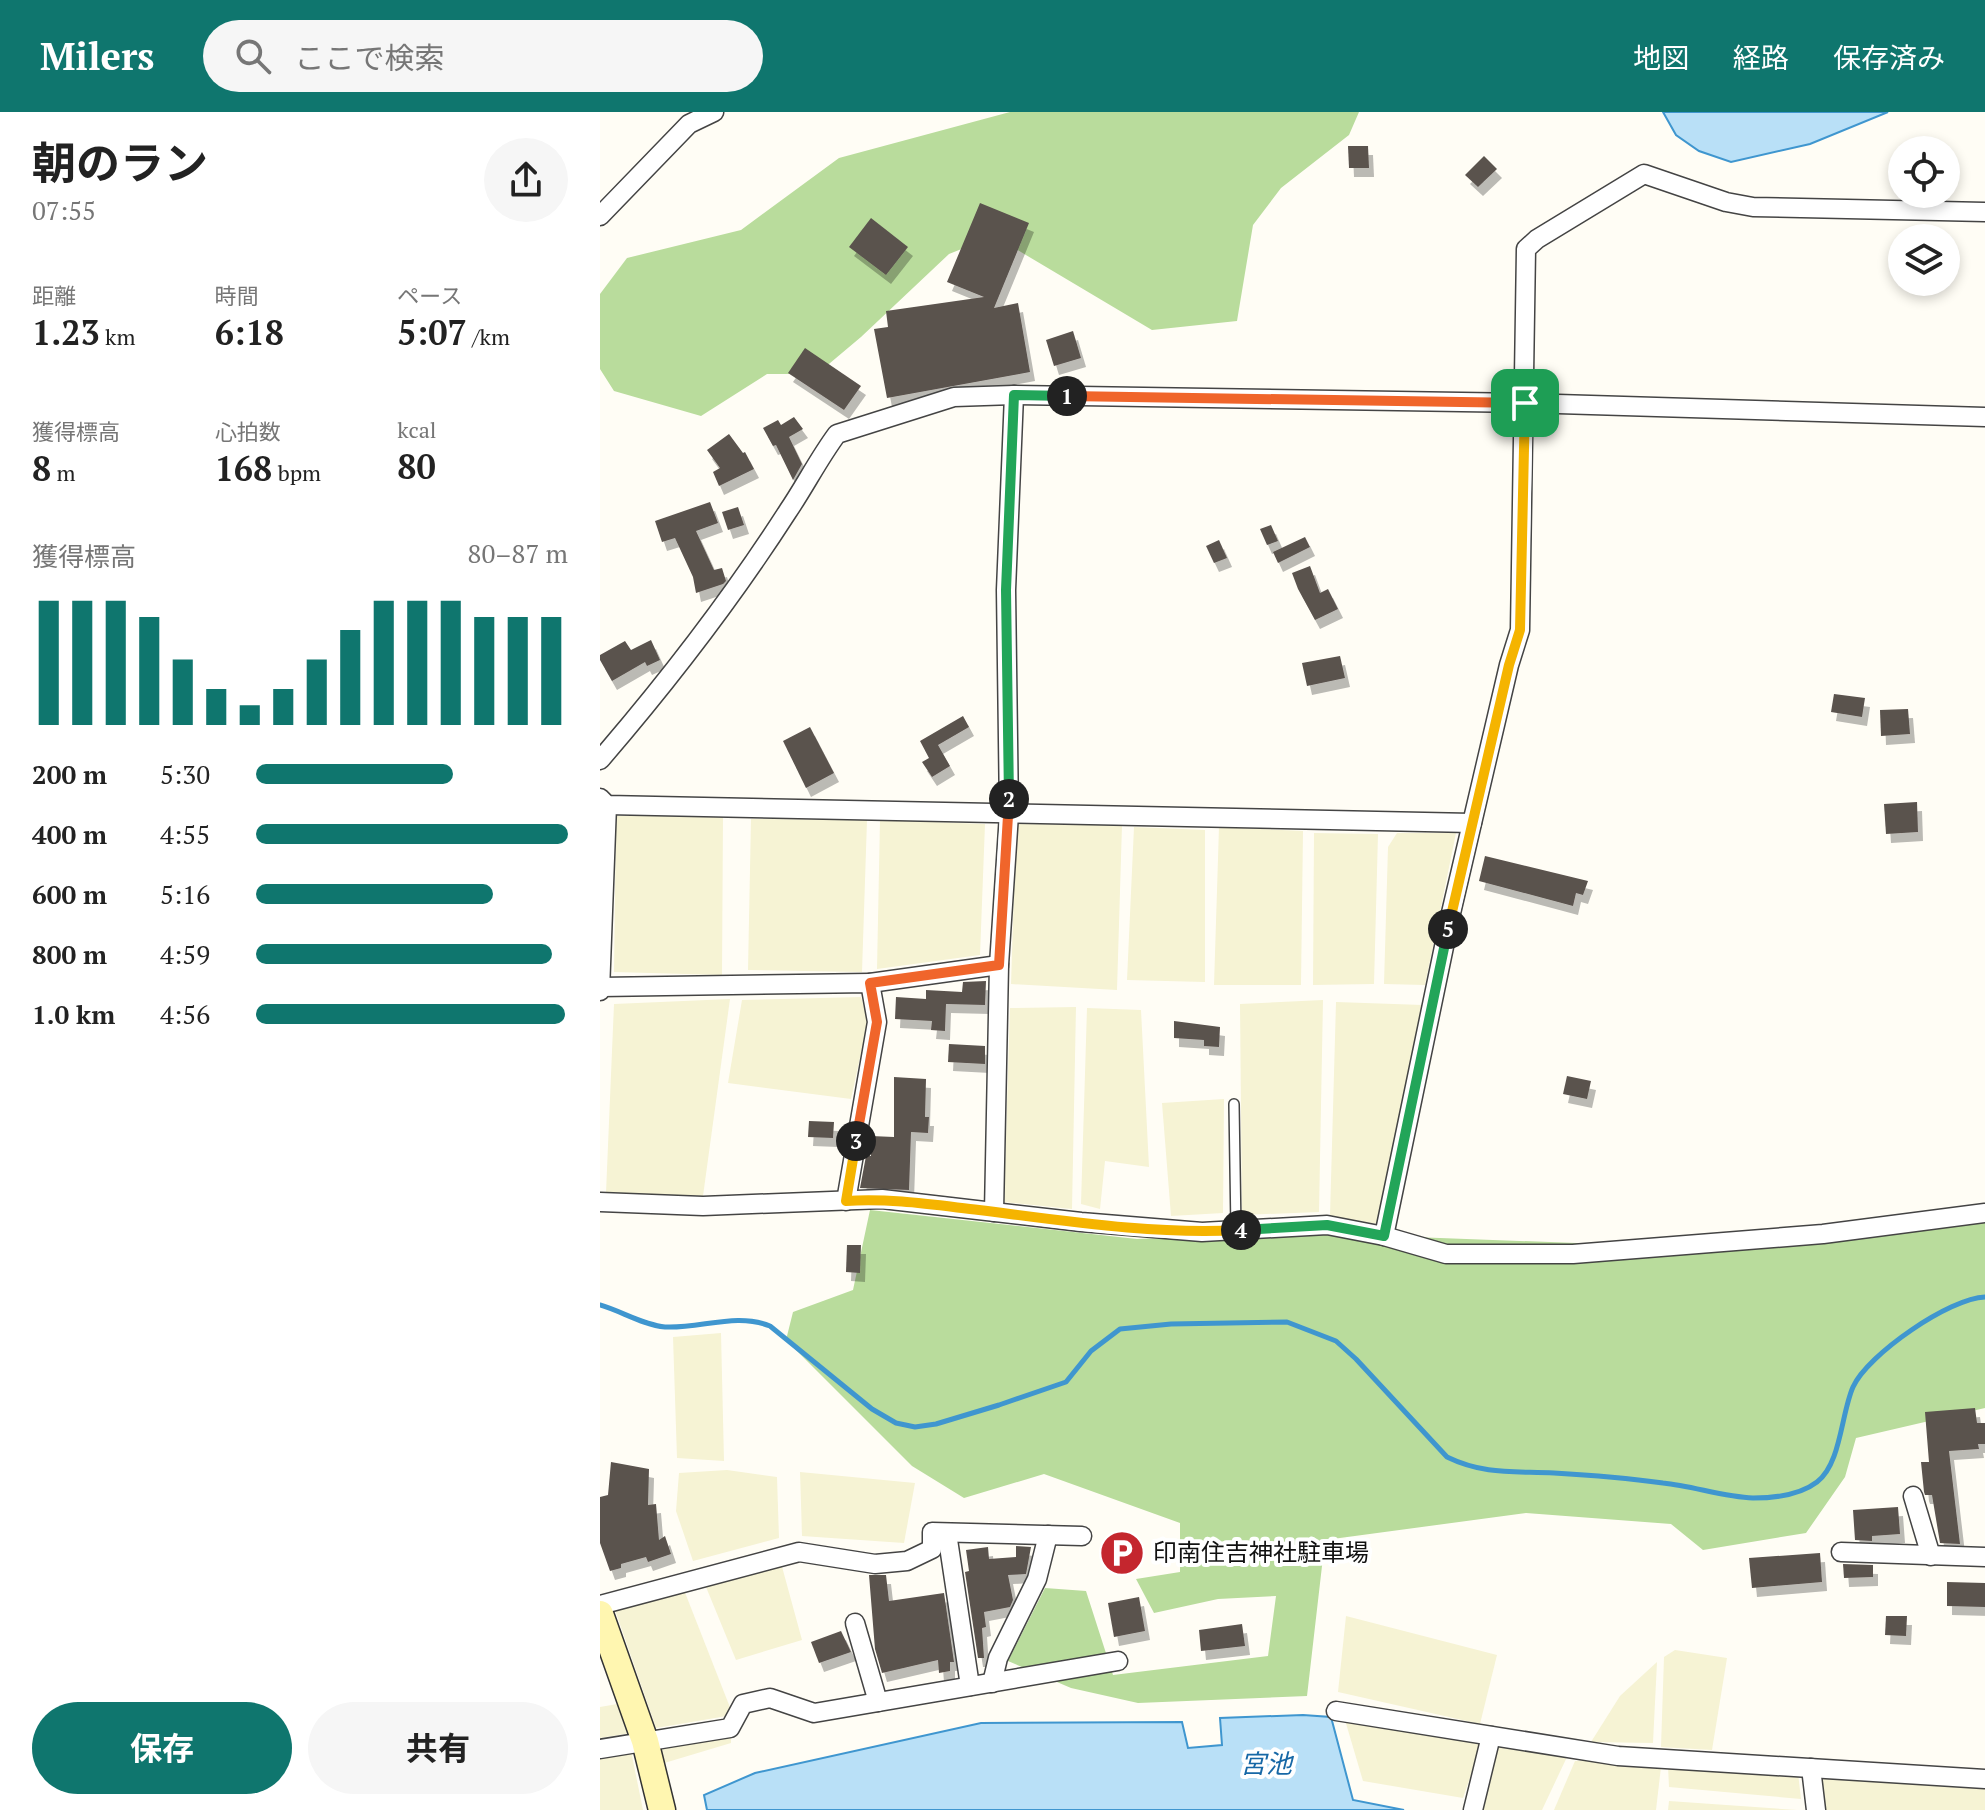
<!DOCTYPE html>
<html lang="ja">
<head>
<meta charset="utf-8">
<style>
	body { margin:0; font-family:"PT Serif","Noto Sans JP",serif; background:#f6f6f6; color:#222; height:100vh; display:flex; flex-direction:column; font-size:30px; white-space:nowrap }
	* { box-sizing:border-box; margin:0 }
	p { font-size:26px; color:#767676 }
	.icon { flex:none; width:44px; height:44px; fill:none; stroke:currentColor; stroke-width:2; stroke-linecap:round; stroke-linejoin:round }
	.map { position:relative; flex:1; overflow:hidden }
	.drawer { display:flex; flex-direction:column; background:#fff; width:600px }
	.drawer>* { flex:none }
	.fabs { position:absolute; left:1288px; top:24px; display:grid; gap:16px }
	.fabs a { display:grid; place-items:center; width:72px; height:72px; border-radius:50%; background:#fff; box-shadow:0 4px 12px #0003; font-size:40px }
	.pin { position:absolute; display:grid; place-items:center; width:68px; height:68px; color:#fff; margin:-34px; border-radius:16px; box-shadow:0 4px 12px #0006 }
	.km { position:absolute; width:40px; height:40px; margin:-20px; border-radius:50%; background:#222; color:#fff; font-size:22px; line-height:40px; text-align:center }
	.round { display:grid; place-items:center; flex:none; width:84px; height:84px; border-radius:42px; background:#f6f6f6 }
	.overview { display:flex; align-items:center; justify-content:space-between; height:136px; padding:0 32px }
	h1 { font-size:44px; font-weight:700; line-height:60px }
	.metrics { display:grid; grid-template-columns:repeat(3,1fr); gap:12px; height:136px; padding:8px 32px }
	.metrics div { display:grid; align-content:center }
	.metrics b { font-size:34px; font-weight:700 }
	.metrics small { font-size:22px; font-weight:400 }
	.metrics p { font-size:22px }
	.chart { height:224px; padding:16px 32px }
	.chart p { display:flex; justify-content:space-between }
	.chart svg { width:100%; height:144px; margin-top:8px; stroke:#0f766e; stroke-width:6 }
	.action { display:flex; gap:16px; margin-top:auto; padding:16px 32px }
	.action a { flex:1; height:92px; border-radius:48px; background:#0f766e; color:#fff; font-size:32px; font-weight:700; line-height:92px; text-align:center }
	.action a+a { background:#f6f6f6; color:#222 }
	ul { padding:0 32px; list-style:none; font-size:26px }
	li { display:grid; grid-template-columns:128px 96px 1fr; align-items:center; height:60px }
	li i { height:20px; border-radius:10px; background:#0f766e }
	header { display:flex; align-items:center; gap:48px; box-sizing:border-box; height:112px; padding:0 40px; background:#0f766e; color:#fff }
	header strong { font-size:38px }
	nav { display:flex; gap:44px; margin-inline-start:auto; font-size:28px }
	.search { width:560px; height:72px; background:#f6f6f6; display:flex; align-items:center; gap:20px; box-sizing:border-box; padding:0 28px; border-radius:44px; color:#767676; font-size:30px }
	main { display:flex; flex:1; min-height:0 }
	.map>svg:first-child { display:block }
</style>
</head>
<body>
<header>
<strong>Milers</strong>
<div class="search"><svg class="icon" aria-label="search" viewBox="0 0 24 24"><circle cx="10" cy="10" r="6"/><path d="M15 15l6 6"/></svg>ここで検索</div>
<nav><a>地図</a><a>経路</a><a>保存済み</a></nav>
</header>
<main>
<section class="drawer">
<div class="overview"><div><h1>朝のラン</h1><p>07:55</p></div><a class="round"><svg class="icon" aria-label="share" viewBox="0 0 24 24"><path d="M12 15V3M7 8l5-5 5 5M5 13v7h14v-7"/></svg></a></div>
<div class="metrics">
<div><p>距離</p><b>1.23<small> km</small></b></div>
<div><p>時間</p><b>6:18</b></div>
<div><p>ペース</p><b>5:07<small> /km</small></b></div>
</div>
<div class="metrics">
<div><p>獲得標高</p><b>8<small> m</small></b></div>
<div><p>心拍数</p><b>168<small> bpm</small></b></div>
<div><p>kcal</p><b>80</b></div>
</div>
<div class="chart"><p><span>獲得標高</span>80–87 m</p>
<svg viewBox="0 0 160 44" preserveAspectRatio="none"><path d="M5 44V6M15 44V6M25 44V6M35 44V11M45 44V24M55 44V33M65 44V38M75 44V33M85 44V24M95 44V15M105 44V6M115 44V6M125 44V6M135 44V11M145 44V11M155 44V11"/></svg>
</div>
<ul>
<li><b>200 m</b>5:30<i style="width:63%"></i></li>
<li><b>400 m</b>4:55<i style="width:100%"></i></li>
<li><b>600 m</b>5:16<i style="width:76%"></i></li>
<li><b>800 m</b>4:59<i style="width:95%"></i></li>
<li><b>1.0 km</b>4:56<i style="width:99%"></i></li>
</ul>
<div class="action"><a>保存</a><a>共有</a></div>
</section>
<div class="map">
<svg width="1385" height="1698" viewBox="0 0 1385 1698">
	<defs>
		<filter id="shadow"><feDropShadow dx="5" dy="9" stdDeviation="0" flood-color="#0004"/></filter>
	</defs>
	<rect width="100%" height="100%" fill="#fffdf5"/>
	<!-- farmland -->
	<g fill="#f6f3d4">
		<path d="M123,703L122,863L14,860L16,704Z"/>
		<path d="M151,707L267,708L262,860L148,858Z"/>
		<path d="M280,708L385,712L380,843L277,857Z"/>
		<path d="M416,712L522,713L517,878L411,872Z"/>
		<path d="M534,715L605,718V870L527,868Z"/>
		<path d="M619,715L703,719L701,873H614Z"/>
		<path d="M714,721L778,722L774,872L713,873Z"/>
		<path d="M797,721H856L825,873L784,872L788,735Z"/>
		<path d="M261,885L268,909L251,987L128,971L142,888Z"/>
		<path d="M130,887L103,1084L6,1081L14,892Z"/>
		<path d="M723,888L719,1100L642,1103L640,892Z"/>
		<path d="M736,890L823,893L777,1112L730,1104Z"/>
		<path d="M476,895L472,1097L404,1090L410,896Z"/>
		<path d="M487,896L541,898L549,1055L505,1049L500,1097L481,1092Z"/>
		<path d="M624,987L623,1101L571,1104L562,991Z"/>
		<path d="M121,1221L124,1349L77,1346L73,1225Z"/>
		<path d="M127,1358L177,1365L179,1426L93,1449L76,1399L79,1361Z"/>
		<path d="M200,1360L315,1371L304,1431L202,1424Z"/>
		<path d="M181,1451L202,1528L136,1548L106,1475Z"/>
		<path d="M84,1478L133,1603L56,1616L15,1498Z"/>
		<path d="M746,1504L897,1543L880,1612L738,1580Z"/>
		<path d="M1075,1538L1127,1546L1112,1638L1061,1635L1064,1545Z"/>
		<path d="M1057,1550L1053,1631L991,1630L1020,1584Z"/>
		<path d="M23,1591L31,1621L0,1626V1595Z"/>
		<path d="M745,1608L883,1628L863,1686L763,1669Z"/>
		<path d="M131,1621V1631L61,1652L57,1635Z"/>
		<path d="M898,1633L967,1645L942,1698H882Z"/>
		<path d="M31,1639L43,1698H0V1647Z"/>
		<path d="M998,1648L1061,1655L1056,1698H954L975,1649Z"/>
		<path d="M1068,1654L1198,1661L1201,1687L1069,1675Z"/>
		<path d="M1218,1664L1385,1673V1698H1223Z"/>
		<path d="M1069,1689L1197,1698H1068Z"/>
	</g>
	<!-- forest -->
	<g fill="#b9dc9c">
		<path d="M410,0H759L749,23L681,76L653,113L637,209L552,218L394,124L349,142L261,225L217,262H167L101,304L14,279L0,257V182L27,146L141,118L239,46Z"/>
		<path d="M270,1098L537,1127L707,1121L1108,1136L1385,1105V1296L1256,1326L1245,1365L1206,1421L1103,1438L1071,1412L926,1401L725,1428L707,1584L538,1591L471,1576L408,1549L445,1476L486,1479L513,1563L668,1544L676,1484L618,1487L554,1501L536,1467L580,1460V1411L444,1362L364,1386L312,1354L186,1228L193,1200L253,1178Z"/>
	</g>
	<!-- water -->
	<g fill="#b9e0f7" stroke="#3f96cf" stroke-width="2">
		<path d="M1063,0H1288L1210,32L1131,50L1099,39L1076,23Z"/>
		<path d="M703,1603L731,1605L753,1688L804,1698H107L104,1683L155,1661L381,1611L582,1610L588,1636L622,1633L620,1606Z"/>
	</g>
	<g fill="none" stroke-linecap="round" stroke-linejoin="round">
		<!-- stream -->
		<path stroke="#3f96cf" stroke-width="5" d="M0,1193C21,1199 43,1213 65,1215C100,1217 136,1200 170,1214L272,1297L296,1311L315,1315L336,1312L399,1293L466,1270L491,1239L520,1217L571,1212L687,1210L736,1229L756,1247L847,1345C884,1363 914,1359 954,1361C990,1363 1027,1366 1063,1371C1093,1374 1124,1385 1153,1386C1174,1386 1200,1383 1217,1370C1241,1352 1241,1302 1253,1275C1268,1242 1350,1186 1385,1185"/>
	</g>
	<!-- building -->
	<g fill="#5a524d" filter="url(#shadow)">
		<path d="M748,34H768L769,56H749Z"/>
		<path d="M884,44L897,57L878,75L865,63Z"/>
		<path d="M380,91L429,111L394,196L418,191L430,260L287,286L274,217L288,215L286,199L384,185L347,170Z"/>
		<path d="M271,106L308,135L286,163L249,135Z"/>
		<path d="M473,219L481,246L454,254L446,228Z"/>
		<path d="M205,236L261,274L244,298L188,261Z"/>
		<path d="M194,305L203,317L189,325L202,352L193,368L176,333L173,334L163,316L178,308L181,313Z"/>
		<path d="M129,322L143,341L145,340L154,357L119,374L113,360L120,356L107,338Z"/>
		<path d="M110,390L118,411L96,419L114,458L122,456L126,469L123,472L96,481L93,465L75,426L62,430L55,409Z"/>
		<path d="M138,395L144,413L128,418L122,400Z"/>
		<path d="M671,413L678,429L667,433L660,417Z"/>
		<path d="M705,425L710,435L678,451L673,440Z"/>
		<path d="M619,428L627,446L614,451L606,434Z"/>
		<path d="M710,454L720,481L728,477L738,497L715,508L698,477L692,461Z"/>
		<path d="M51,528L60,548L47,554L45,550L12,569L0,548V543L25,529L31,538Z"/>
		<path d="M740,544L745,566L707,574L702,551Z"/>
		<path d="M1234,582L1265,586L1262,605L1231,600Z"/>
		<path d="M1308,597L1310,622L1281,624L1280,598Z"/>
		<path d="M363,604L369,615L338,633L350,654L332,665L322,650L329,646L320,629Z"/>
		<path d="M210,615L234,661L206,676L183,629Z"/>
		<path d="M1317,690L1318,720L1286,722L1284,692Z"/>
		<path d="M885,744L988,769L983,783L976,781L973,794L879,769Z"/>
		<path d="M386,869L385,893L346,892L345,919L331,918L332,909L295,907L296,885L326,887V878L362,880L363,870Z"/>
		<path d="M574,909L620,915L619,935L604,934V928L574,926Z"/>
		<path d="M349,932L385,934V952L348,950Z"/>
		<path d="M967,964L991,969L987,987L963,982Z"/>
		<path d="M294,965L326,967L325,1005H329L328,1021L311,1020L309,1078L260,1076L266,1044H271V1024L294,1025Z"/>
		<path d="M209,1009L234,1010L233,1026L208,1025Z"/>
		<path d="M247,1133H261L260,1161L246,1160Z"/>
		<path d="M1375,1296L1377,1311H1385V1332H1378L1379,1337L1349,1339L1360,1432L1340,1431L1332,1383H1325L1324,1380L1321,1350H1329L1325,1300Z"/>
		<path d="M11,1350L49,1357L48,1393L56,1392L59,1428L65,1424L71,1442L48,1450L46,1445L21,1452V1456L10,1459L0,1431V1385L8,1383Z"/>
		<path d="M1298,1395L1300,1422L1272,1424V1429L1255,1428L1253,1398Z"/>
		<path d="M416,1434L431,1435L426,1462L408,1463L413,1488L410,1495L384,1500L386,1515L382,1516L384,1546H378L365,1460L369,1459L366,1438L388,1435L389,1447L416,1445Z"/>
		<path d="M1220,1441L1222,1470L1152,1476L1149,1446Z"/>
		<path d="M1243,1452L1273,1453V1465L1244,1466Z"/>
		<path d="M269,1463H286L289,1489L344,1481L354,1550H350V1559L339,1561L338,1548L282,1561L275,1537Z"/>
		<path d="M1347,1470L1385,1471V1495L1347,1494Z"/>
		<path d="M539,1485L545,1519L514,1525L508,1491Z"/>
		<path d="M1286,1504H1307L1306,1524L1285,1523Z"/>
		<path d="M642,1512L645,1534L601,1539L599,1518Z"/>
		<path d="M241,1519L251,1540L219,1551L211,1530Z"/>
	</g>
	<g fill="none" stroke-linecap="round" stroke-linejoin="round">
		<!-- service casing -->
		<g stroke="#444" stroke-width="12">
			<path id="service" d="M634,992L636,1118"/>
		</g>
		<!-- minor casing -->
		<g stroke="#444" stroke-width="21">
			<g id="minor">
				<path d="M0,104L89,12L114,0"/>
				<path d="M0,648C68,569 132,486 188,399C205,374 219,346 237,322L354,285L414,283L925,291L1385,305"/>
				<path d="M0,686L7,693L872,711"/>
				<path d="M270,871L399,853"/>
				<path d="M0,875L270,871L277,910L246,1089"/>
				<path d="M0,879L7,693"/>
				<path d="M0,1090L103,1094L282,1087L481,1110L602,1120L727,1113L784,1124L846,1142H973L1223,1122L1385,1101"/>
				<path d="M394,1100L399,853L409,702L406,478L414,283"/>
				<path d="M784,1124L851,801L909,553L920,518L926,137L937,127L1044,62L1126,90L1153,95L1385,100"/>
				<path d="M1313,1384L1331,1444"/>
				<path d="M347,1421L370,1574"/>
				<path d="M1241,1440L1385,1445"/>
				<path d="M0,1493L199,1440L275,1452L307,1449L332,1437V1420L482,1424"/>
				<path d="M255,1511L278,1590"/>
				<path d="M392,1571L398,1546L437,1467L448,1423"/>
				<path d="M736,1599L1018,1644L1385,1667"/>
				<path d="M0,1637L130,1616L143,1592L170,1586L214,1601L518,1549"/>
				<path d="M1211,1656L1216,1698"/>
				<path d="M873,1698L891,1624"/>
			</g>
		</g>
		<!-- secondary casing -->
		<g stroke="#333" stroke-width="29">
			<path id="secondary" d="M0,1502L45,1629L62,1698"/>
		</g>
		<!-- service -->
		<use href="#service" stroke="#fff" stroke-width="9"/>
		<!-- minor -->
		<use href="#minor" stroke="#fff" stroke-width="18"/>
		<!-- secondary -->
		<use href="#secondary" stroke="#fff6b0" stroke-width="26"/>
	</g>
	<g fill="none" stroke-linecap="round" stroke-linejoin="round">
		<!-- split-1 casing -->
		<g stroke="#fff" stroke-width="16">
			<path id="split-1" d="M467,284L925,291"/>
		</g>
		<!-- split-2 casing -->
		<g stroke="#fff" stroke-width="16">
			<path id="split-2" d="M409,687L406,478L414,283L467,284"/>
		</g>
		<!-- split-3 casing -->
		<g stroke="#fff" stroke-width="16">
			<path id="split-3" d="M256,1029L277,910L270,871L399,853L409,687"/>
		</g>
		<!-- split-4 casing -->
		<g stroke="#fff" stroke-width="16">
			<path id="split-4" d="M256,1029L246,1089C291,1086 335,1093 379,1098C466,1109 554,1123 641,1118"/>
		</g>
		<!-- split-5 casing -->
		<g stroke="#fff" stroke-width="16">
			<path id="split-5" d="M641,1118L727,1113L784,1124L848,817"/>
		</g>
		<!-- split-6 casing -->
		<g stroke="#fff" stroke-width="16">
			<path id="split-6" d="M848,817L909,553L920,518L925,291"/>
		</g>
		<!-- split-1 -->
		<use href="#split-1" stroke="#f0652b" stroke-width="10"/>
		<!-- split-2 -->
		<use href="#split-2" stroke="#22a559" stroke-width="10"/>
		<!-- split-3 -->
		<use href="#split-3" stroke="#f0652b" stroke-width="10"/>
		<!-- split-4 -->
		<use href="#split-4" stroke="#f5b400" stroke-width="10"/>
		<!-- split-5 -->
		<use href="#split-5" stroke="#22a559" stroke-width="10"/>
		<!-- split-6 -->
		<use href="#split-6" stroke="#f5b400" stroke-width="10"/>
	</g>
	<!-- icons -->
	<defs>
		<g id="parking-disc" transform="scale(2.3)"><circle r="9.5" fill="#c4262e" stroke="#fff"/><path d="M-3.5-5.5H1a3.5 3.5 0 0 1 0 7H-1V5.5H-3.5ZM-1-3.4V-.6H.8a1.4 1.4 0 0 0 0-2.8Z" fill="#fff"/></g>
	</defs>
	<g fill-rule="evenodd">
		<use href="#parking-disc" x="522" y="1441"/>
	</g>
	<g text-anchor="middle" stroke-width="8" stroke-linejoin="round" paint-order="stroke">
		<!-- poi labels -->
		<g font-size="24" fill="#111" stroke="#fff" text-anchor="start">
			<text x="553" y="1449">印南住吉神社駐車場</text>
		</g>
		<!-- water labels -->
		<g font-size="26" font-style="italic" fill="#1768a6" stroke="#fff">
			<text x="666" y="1661">宮池</text>
		</g>
	</g>
</svg>
<div class="fabs">
<a><svg class="icon" aria-label="locate" viewBox="0 0 24 24"><circle cx="12" cy="12" r="6"/><path d="M12 2v4M12 18v4M2 12h4M18 12h4"/></svg></a>
<a><svg class="icon" aria-label="layers" viewBox="0 0 24 24"><path d="M12 4l9 5-9 5-9-5zM3 14l9 5 9-5"/></svg></a>
</div>
<div class="pin" style="left:925px;top:291px;background:#1e9e55"><svg class="icon" aria-label="arrive" viewBox="0 0 24 24"><path d="M6 21V4h12l-3 4 3 4H6"/></svg></div>
<b class="km" style="left:467px;top:284px">1</b>
<b class="km" style="left:409px;top:687px">2</b>
<b class="km" style="left:256px;top:1029px">3</b>
<b class="km" style="left:641px;top:1118px">4</b>
<b class="km" style="left:848px;top:817px">5</b>
</div>
</main>
</body>
</html>
